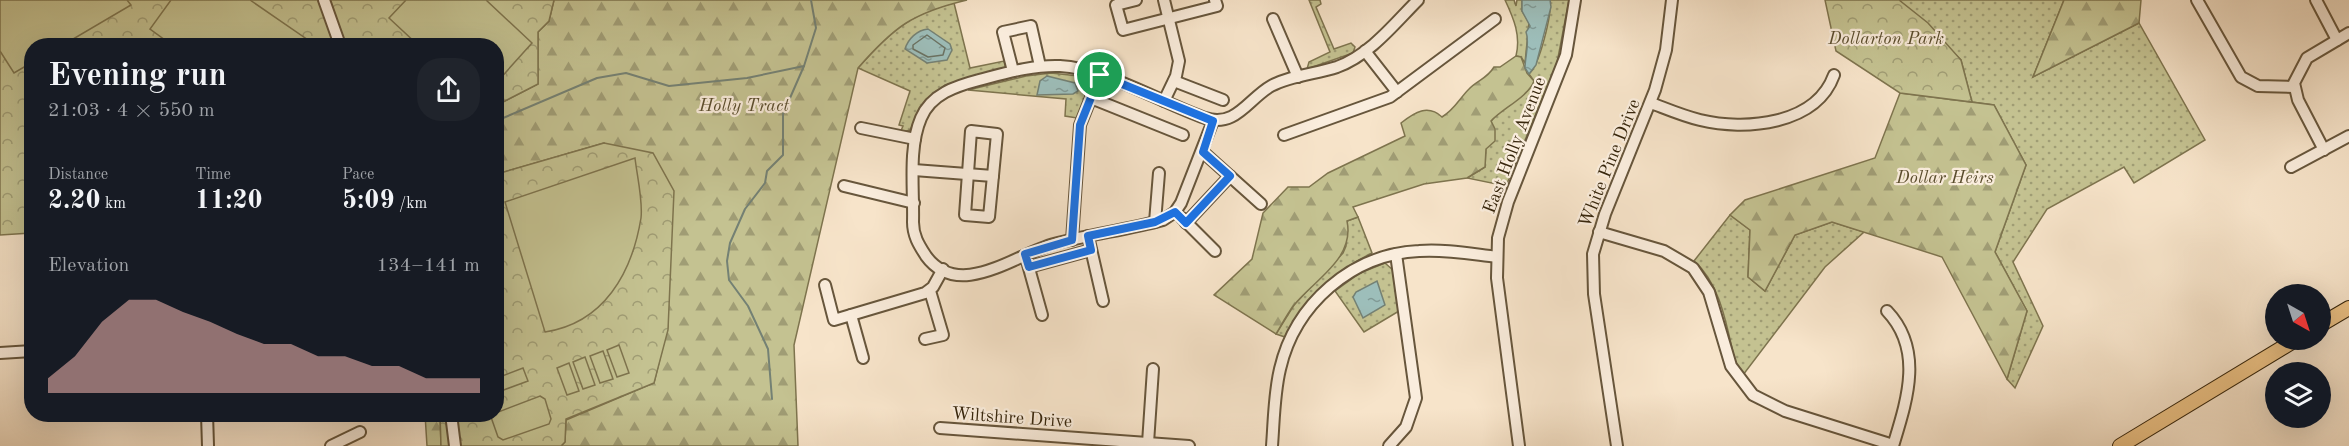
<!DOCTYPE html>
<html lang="en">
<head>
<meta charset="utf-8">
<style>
	body { margin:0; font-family:"Old Standard TT",serif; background:#20242c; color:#f1f3f6; height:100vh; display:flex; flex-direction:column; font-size:22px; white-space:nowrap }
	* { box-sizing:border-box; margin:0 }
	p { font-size:20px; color:#9ea1a6 }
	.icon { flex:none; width:33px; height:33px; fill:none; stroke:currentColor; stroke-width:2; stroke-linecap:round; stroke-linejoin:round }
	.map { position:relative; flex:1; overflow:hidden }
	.drawer { position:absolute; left:24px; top:38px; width:480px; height:384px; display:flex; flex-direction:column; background:#171b24; border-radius:24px; box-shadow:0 6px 24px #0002 }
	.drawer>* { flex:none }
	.needle { width:39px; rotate:141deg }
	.controls { position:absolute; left:2265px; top:284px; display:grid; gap:12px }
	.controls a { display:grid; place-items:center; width:66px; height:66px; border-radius:50%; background:#171b24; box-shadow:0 6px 24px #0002; font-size:30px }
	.pin { position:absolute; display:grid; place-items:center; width:51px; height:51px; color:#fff; margin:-26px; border:3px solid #fff; border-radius:50%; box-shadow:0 2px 6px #0007 }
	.round { display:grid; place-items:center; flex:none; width:63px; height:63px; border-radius:24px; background:#20242c }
	.head { display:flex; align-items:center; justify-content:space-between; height:102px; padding:0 24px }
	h1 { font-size:33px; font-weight:600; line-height:45px }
	.metrics { display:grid; grid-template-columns:repeat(3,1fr); gap:9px; height:102px; padding:6px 24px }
	.metrics div { display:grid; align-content:center }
	.metrics b { font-size:26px; font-weight:600 }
	.metrics small { font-size:16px; font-weight:400 }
	.metrics p { font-size:16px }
	.chart { height:168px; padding:12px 24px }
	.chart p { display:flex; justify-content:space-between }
	.chart svg { width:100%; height:108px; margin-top:6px; fill:#c59692; opacity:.7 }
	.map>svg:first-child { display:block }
</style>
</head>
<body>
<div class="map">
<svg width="2349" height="446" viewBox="0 0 2349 446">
	<defs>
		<pattern id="grass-dots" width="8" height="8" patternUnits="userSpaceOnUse" patternTransform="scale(1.5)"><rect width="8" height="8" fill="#c4c291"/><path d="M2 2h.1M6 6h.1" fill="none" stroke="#a09d75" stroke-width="1.8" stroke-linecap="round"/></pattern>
		<pattern id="forest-firs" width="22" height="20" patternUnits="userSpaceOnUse" patternTransform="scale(1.5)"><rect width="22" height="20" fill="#c4c291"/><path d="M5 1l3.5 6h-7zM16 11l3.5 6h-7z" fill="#a09d75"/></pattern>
		<pattern id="park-crowns" width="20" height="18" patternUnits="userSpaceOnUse" patternTransform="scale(1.5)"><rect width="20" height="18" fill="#c4c291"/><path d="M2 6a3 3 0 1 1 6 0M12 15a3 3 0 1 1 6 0" fill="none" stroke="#a09d75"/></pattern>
		<pattern id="water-ripples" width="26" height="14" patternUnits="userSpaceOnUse" patternTransform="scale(1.5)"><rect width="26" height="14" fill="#9dbeba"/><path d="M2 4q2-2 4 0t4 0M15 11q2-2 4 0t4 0" fill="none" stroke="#819a96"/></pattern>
	</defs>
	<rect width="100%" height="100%" fill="#f7e4ca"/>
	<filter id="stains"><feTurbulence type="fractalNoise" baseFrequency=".00333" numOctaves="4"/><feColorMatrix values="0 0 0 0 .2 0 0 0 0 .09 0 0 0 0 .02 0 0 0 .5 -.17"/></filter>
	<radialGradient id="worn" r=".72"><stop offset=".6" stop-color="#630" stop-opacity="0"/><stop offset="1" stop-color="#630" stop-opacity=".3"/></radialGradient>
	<!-- grass -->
	<g fill="url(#grass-dots)" stroke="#7e744e" stroke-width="1.5">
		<path d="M1309,0H1320L1321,4L1316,7L1334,49L1351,43L1355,47L1353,53L1307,69L1309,62L1330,52Z"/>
		<path d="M1505,0H1514L1516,6L1517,0H1522V11L1529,22L1525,63L1521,57L1516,56C1521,36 1514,19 1505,0Z"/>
		<path d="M1550,0H1569L1557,63L1506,186L1467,178L1485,167C1486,154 1485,130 1492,120C1504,104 1527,98 1534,81L1529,74C1540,64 1552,14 1550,0Z"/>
		<path d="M1899,0H2064L2033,77L2139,23L2205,140L2134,183L2124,167L2047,209L2013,262L2043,326L2015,388L2007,379L2027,311L1995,252L2026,165L1994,105L1972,102L1961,60Z"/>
		<path d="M954,3L970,68L1004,61L1006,68L945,85L924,103L910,130L900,133L903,126L899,125L910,91L858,68C887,35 909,13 954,3Z"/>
		<path d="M1051,73L1088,77C1095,90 1083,106 1077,118L1065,116L1066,99L968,90L1026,76Z"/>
		<path d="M1730,215L1750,230L1748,277L1765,291L1795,235L1832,222L1864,232L1825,267L1743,375L1736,365C1727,330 1722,285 1694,261Z"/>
		<path d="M1358,217L1372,253C1333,272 1305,298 1285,337L1276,334L1294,305L1343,253L1346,246L1347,221Z"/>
		<path d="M1385,263L1394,271L1399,311L1364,332L1335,291L1360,273Z"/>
	</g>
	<!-- forest -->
	<g fill="url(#forest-firs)" stroke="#7e744e" stroke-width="1.5">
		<path d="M554,0H967C912,13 894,27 858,68L794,345L798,446H561L565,442L566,420L654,383L668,326L604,143L497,174V105L538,84V32L549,21Z"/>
		<path d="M2064,0H2141L2139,23L2033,77Z"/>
		<path d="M1516,56L1521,57L1527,73L1534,81C1528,97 1503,108 1491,121L1495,129V141L1486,149L1485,167L1467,178L1424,184L1353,207L1358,217L1347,221C1355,259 1314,280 1294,305C1287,314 1282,324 1276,334L1214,295L1252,259L1263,213L1288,187H1309L1328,173L1405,136L1401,123C1415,112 1428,104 1442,117C1455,109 1459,99 1469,89C1477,80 1487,79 1494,67H1500Z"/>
		<path d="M1900,93L1994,105L2026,165L1995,252L2027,311L2007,379L1942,257L1832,222L1795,235L1765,291L1748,277L1750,230L1730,215L1745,200L1875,158Z"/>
		<path d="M425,414H440L441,446H427Z"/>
	</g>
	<!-- park -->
	<g fill="url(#park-crowns)" stroke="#7e744e" stroke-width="1.5">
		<path d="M0,0H554L549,21L538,32V84L497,105L496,45H32L31,233L0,235Z"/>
		<path d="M1825,0H1899L1928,23L1961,60L1972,102L1900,93L1836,51Z"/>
		<path d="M604,143L653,153L674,191L668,330L654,383L566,419L565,442L561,446H441L440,414H496L497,174Z"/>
	</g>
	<!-- pitch -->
	<g fill="#c4c291" stroke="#7e744e" stroke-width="1.5">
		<path d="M0,0H127L131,5L63,45H32L31,63L14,73L0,51Z"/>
		<path d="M171,0H250L308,40L305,45H172L150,29Z"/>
		<path d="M406,0H486L532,43L497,82L496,45H418L389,18Z"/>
		<path d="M635,158C637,176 643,200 641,218C632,273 604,323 545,332L505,202Z"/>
		<path d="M619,345L629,373L617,377L607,350Z"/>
		<path d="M603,351L613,379L600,383L590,356Z"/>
		<path d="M585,357L595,385L583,389L573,362Z"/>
		<path d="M569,363L579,391L567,395L557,368Z"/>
		<path d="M523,368L528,381L501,391L497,378Z"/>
		<path d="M540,396L545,399L551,419L549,424L503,440L498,437L491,417L493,414Z"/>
	</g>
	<!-- water -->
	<g fill="url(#water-ripples)" stroke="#748174" stroke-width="1.5">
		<path d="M1522,0H1550L1551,7L1536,65L1529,74L1525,68C1525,57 1530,42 1526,32L1530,26L1522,11Z"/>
		<path d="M928,29L950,44L952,50L947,60L927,63L905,49C908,39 917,30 928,29Z"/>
		<path d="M1047,76L1075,83L1078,91L1073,94L1037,95L1040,81Z"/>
		<path d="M1377,281L1385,305L1363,318L1353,297L1356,292Z"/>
	</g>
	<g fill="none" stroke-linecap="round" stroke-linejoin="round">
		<!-- shore -->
		<path stroke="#6a7263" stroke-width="1.5" d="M927,35L945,48L943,55L928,57L913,49V45Z"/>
		<!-- stream -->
		<g stroke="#748174" stroke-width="2">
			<path d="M496,121L597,78L626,73L669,86L747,78L804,66"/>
			<path d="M772,399L768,349L748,306L729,280L727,261L730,243L745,209L765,183L767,171L783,155V114L804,66L816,28L811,0"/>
		</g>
		<!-- minor casing -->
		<g stroke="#67563c" stroke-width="14">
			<g id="minor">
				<path d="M324,0L340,45"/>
				<path d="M1136,0L1116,5L1123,30L1217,6L1215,0"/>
				<path d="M1164,0L1179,61L1176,76L1164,101"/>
				<path d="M2197,0L2241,77L2258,86L2294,87"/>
				<path d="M2316,0L2337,40"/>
				<path d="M1273,19L1298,77"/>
				<path d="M1365,51L1397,92"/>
				<path d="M1013,71L1003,32L1031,26L1040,66"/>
				<path d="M1174,81L1223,100"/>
				<path d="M1091,98L1183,135"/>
				<path d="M1651,103C1667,109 1683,116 1700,120C1745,131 1816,125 1834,75"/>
				<path d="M1213,121L1181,203L1175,212L1163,220C1127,230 1090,234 1054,244C1016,254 959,301 926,256C919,245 913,236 913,222C914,190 908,148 921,118C931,94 956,86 979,80C1006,73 1032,65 1060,66C1104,68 1162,103 1205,118C1236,128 1248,99 1271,86C1291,75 1316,74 1337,67C1370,55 1394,24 1418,0"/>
				<path d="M861,128L915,139"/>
				<path d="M971,131L997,134L989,217L965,215Z"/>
				<path d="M1284,135L1390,97L1495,19"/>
				<path d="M2324,150L2298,100L2294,83L2307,58L2349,33"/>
				<path d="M1203,152L1261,204"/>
				<path d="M2291,167L2349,136"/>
				<path d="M914,170L993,176"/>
				<path d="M844,186L914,203"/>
				<path d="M1182,218L1215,251"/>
				<path d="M1155,222L1159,173"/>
				<path d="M1186,223L1230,176"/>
				<path d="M1599,232L1664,251L1693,268L1709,292L1731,366L1753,395L1785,411L1893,445"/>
				<path d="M1088,236L1103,301"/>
				<path d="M1072,240L1080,125L1100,75"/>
				<path d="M1027,261L1042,315"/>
				<path d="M1029,267L1091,250"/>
				<path d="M825,285L834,320L925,293L933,287L943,269"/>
				<path d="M1887,311C1924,350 1907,400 1893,446"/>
				<path d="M851,315L863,358"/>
				<path d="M925,339L943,335L930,291"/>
				<path d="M0,353L32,351"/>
				<path d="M207,414L208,446"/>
				<path d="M451,414L455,446"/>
				<path d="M940,428L1189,446"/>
				<path d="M1148,443L1153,369"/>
				<path d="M331,446L360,432"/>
				<path d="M1272,446C1274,420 1274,394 1280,369C1295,304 1352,254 1419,251C1445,249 1471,254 1497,257"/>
				<path d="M1389,446L1406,427L1416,398L1396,254"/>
				<path d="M1519,446L1497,278L1498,238L1508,202L1566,55L1575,0"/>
				<path d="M1617,446L1594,294L1593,254L1605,214L1655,90L1666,50L1672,0"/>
			</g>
		</g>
		<!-- major casing -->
		<g stroke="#37260c" stroke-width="16">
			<g id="major">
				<path d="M2320,325L2349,308"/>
				<path d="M2120,446L2297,339"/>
			</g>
		</g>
		<!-- minor -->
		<use href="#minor" stroke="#faeddd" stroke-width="10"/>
		<!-- major -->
		<use href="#major" stroke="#ecc285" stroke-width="14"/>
	</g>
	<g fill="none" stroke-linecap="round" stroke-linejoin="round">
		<!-- route casing -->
		<g stroke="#fff" stroke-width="12">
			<path id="route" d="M1100,75L1213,121L1203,152L1230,176L1186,223L1175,212L1155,222L1088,236L1091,250L1029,267L1025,254L1072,240L1080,125Z"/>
		</g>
		<!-- route -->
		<use href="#route" stroke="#1a73e8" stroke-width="8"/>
	</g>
	<g text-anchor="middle" stroke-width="4.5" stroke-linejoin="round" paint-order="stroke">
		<!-- park labels -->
		<g font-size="18" font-style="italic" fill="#5a4d2d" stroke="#faeddd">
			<text x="1886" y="44">Dollarton Park</text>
			<text x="744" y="111">Holly Tract</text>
			<text x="1945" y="183">Dollar Heirs</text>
		</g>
		<!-- street labels -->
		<g font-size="18" fill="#37260c" stroke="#faeddd">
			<text transform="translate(1514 145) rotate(-69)" y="6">East Holly Avenue</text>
			<text transform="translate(1609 163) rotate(-68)" y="6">White Pine Drive</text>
			<text transform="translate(1012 417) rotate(4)" y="6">Wiltshire Drive</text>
		</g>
	</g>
	<rect width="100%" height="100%" filter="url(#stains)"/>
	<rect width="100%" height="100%" fill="url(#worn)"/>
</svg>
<div class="controls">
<a><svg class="needle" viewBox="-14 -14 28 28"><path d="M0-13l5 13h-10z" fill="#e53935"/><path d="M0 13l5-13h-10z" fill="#9ea1a6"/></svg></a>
<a><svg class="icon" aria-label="layers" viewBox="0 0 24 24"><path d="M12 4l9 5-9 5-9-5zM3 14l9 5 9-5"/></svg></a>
</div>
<div class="pin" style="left:1100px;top:75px;background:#1e9e55"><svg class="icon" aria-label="arrive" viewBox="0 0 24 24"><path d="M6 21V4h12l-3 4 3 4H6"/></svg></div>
<section class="drawer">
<div class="head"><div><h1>Evening run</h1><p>21:03 · 4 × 550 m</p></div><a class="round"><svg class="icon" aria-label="share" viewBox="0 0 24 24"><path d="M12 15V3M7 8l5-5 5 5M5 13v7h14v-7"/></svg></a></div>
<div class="metrics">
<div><p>Distance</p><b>2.20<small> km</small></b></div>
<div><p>Time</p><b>11:20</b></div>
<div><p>Pace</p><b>5:09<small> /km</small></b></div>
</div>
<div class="chart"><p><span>Elevation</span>134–141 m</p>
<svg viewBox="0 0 160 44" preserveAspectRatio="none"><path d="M0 44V38L10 29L20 15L30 6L40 6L50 11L60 15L70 20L80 24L90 24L100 29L110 29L120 33L130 33L140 38L150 38L160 38V44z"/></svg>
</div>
</section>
</div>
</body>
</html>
